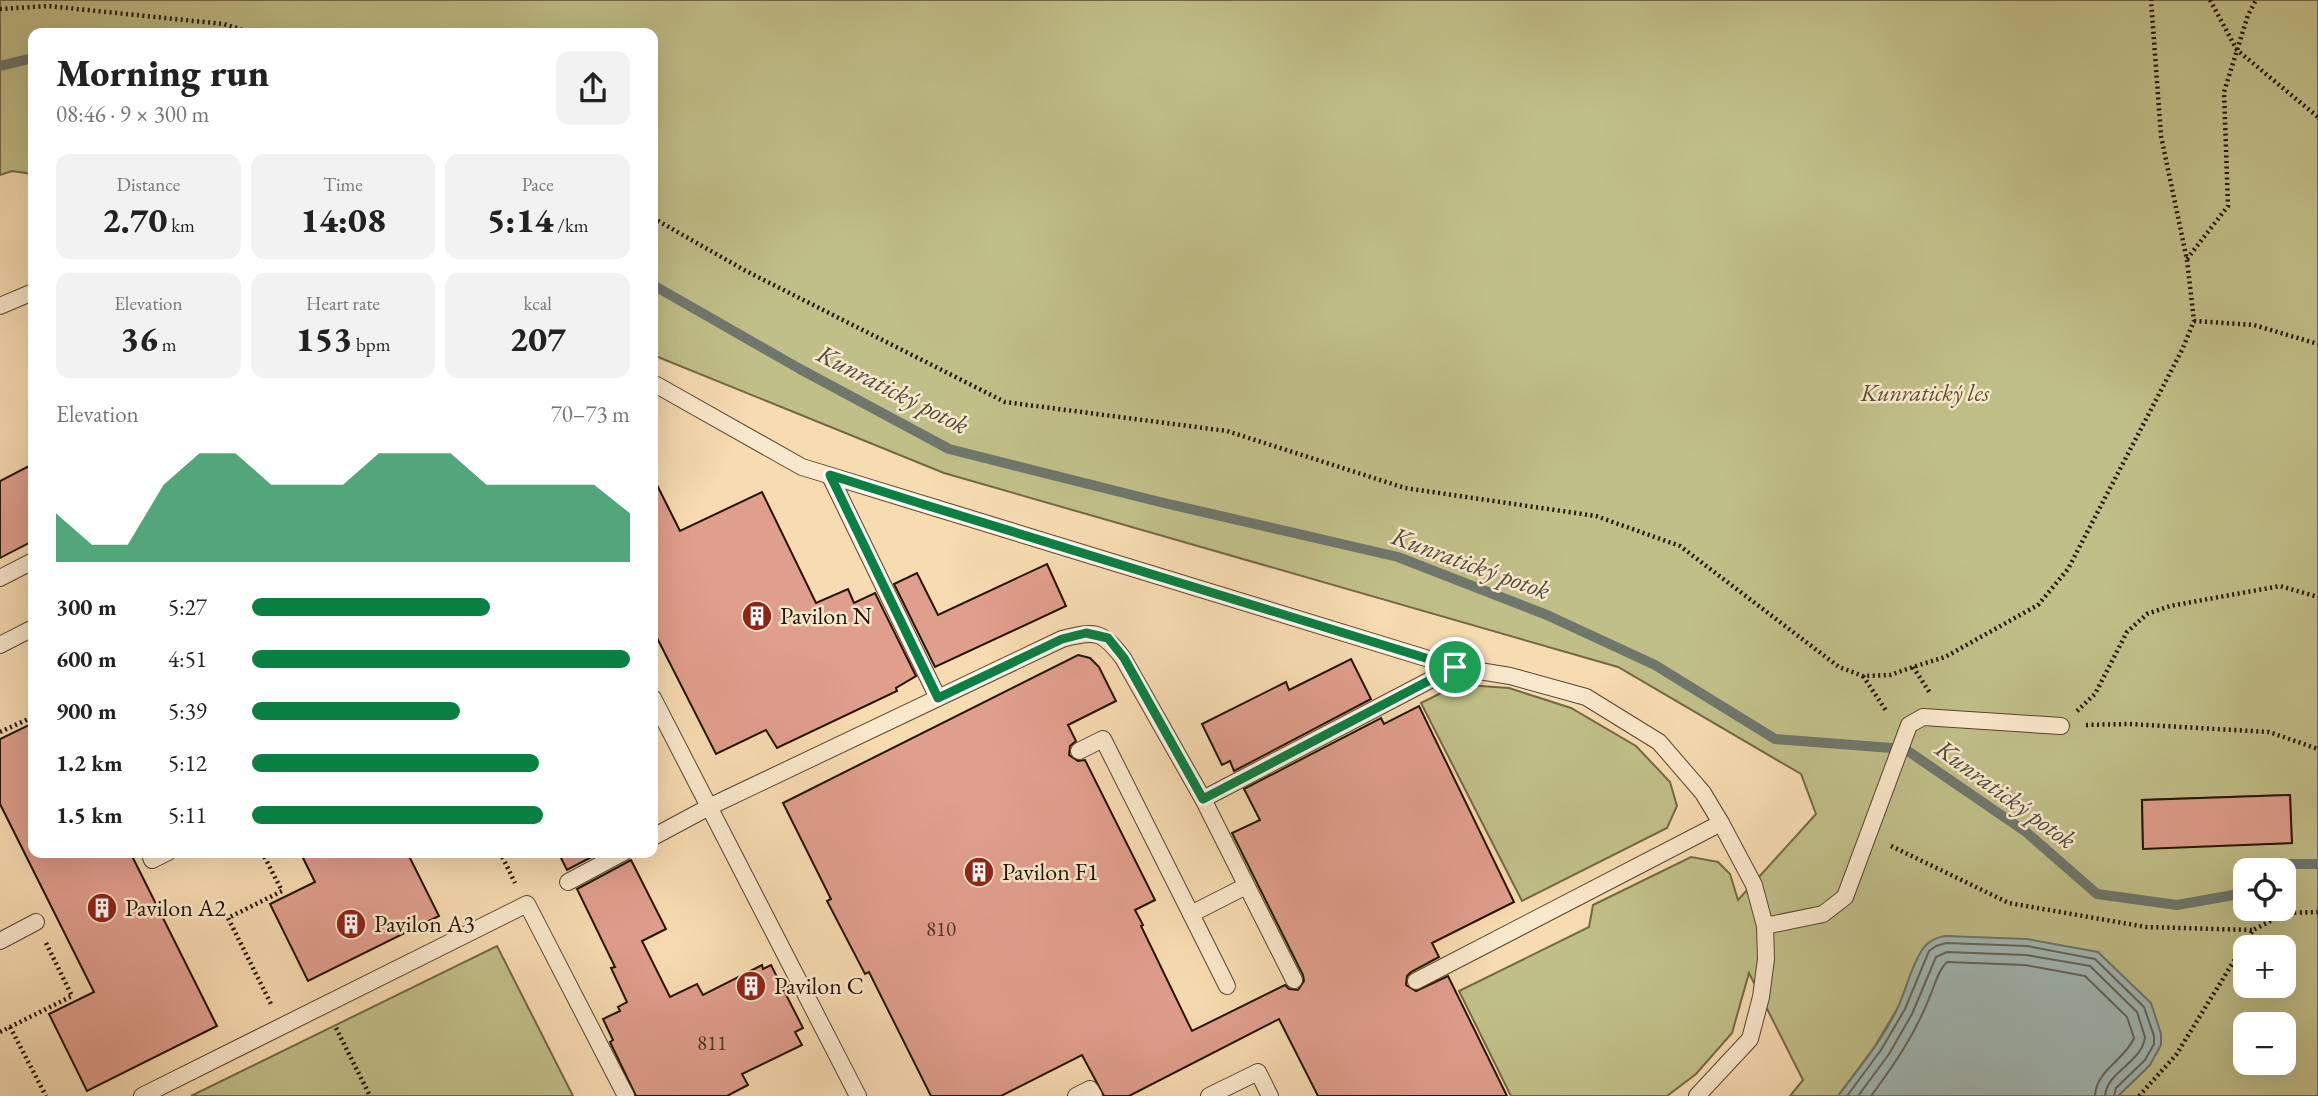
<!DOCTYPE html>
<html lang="en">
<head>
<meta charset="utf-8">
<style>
	body { margin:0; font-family:"EB Garamond",serif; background:#f2f2f2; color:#222; height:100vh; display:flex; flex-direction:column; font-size:26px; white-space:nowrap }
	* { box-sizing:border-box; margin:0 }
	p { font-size:23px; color:#767676 }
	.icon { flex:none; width:38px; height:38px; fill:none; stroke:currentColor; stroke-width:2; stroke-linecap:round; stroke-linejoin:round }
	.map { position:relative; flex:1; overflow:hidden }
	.details { position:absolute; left:28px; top:28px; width:630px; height:830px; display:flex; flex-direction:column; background:#fff; border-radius:14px; box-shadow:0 7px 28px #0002 }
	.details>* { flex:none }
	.tools { position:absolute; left:2233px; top:858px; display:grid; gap:14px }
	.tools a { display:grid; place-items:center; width:63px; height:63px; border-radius:14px; background:#fff; box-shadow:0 7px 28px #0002; font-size:35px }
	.pin { position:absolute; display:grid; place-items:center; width:60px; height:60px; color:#fff; margin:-30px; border:4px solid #fff; border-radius:50%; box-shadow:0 2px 7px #0007 }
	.round { display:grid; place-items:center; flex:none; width:74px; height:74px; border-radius:14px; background:#f2f2f2 }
	.head { display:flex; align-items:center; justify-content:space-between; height:119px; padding:0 28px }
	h1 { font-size:38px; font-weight:800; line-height:52px }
	.metrics { display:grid; grid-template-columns:repeat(3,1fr); gap:10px; height:119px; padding:7px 28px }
	.metrics div { display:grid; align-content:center; border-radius:14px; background:#f2f2f2; text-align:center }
	.metrics b { font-size:35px; font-weight:800 }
	.metrics small { font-size:19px; font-weight:400 }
	.metrics p { font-size:19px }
	.chart { height:196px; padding:14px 28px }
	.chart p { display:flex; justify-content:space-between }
	.chart svg { width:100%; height:126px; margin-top:7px; fill:#0b8043; opacity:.7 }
	ul { padding:0 28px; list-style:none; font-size:23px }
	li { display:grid; grid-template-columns:112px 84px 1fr; align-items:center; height:52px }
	li i { height:18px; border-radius:9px; background:#0b8043 }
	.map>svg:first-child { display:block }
</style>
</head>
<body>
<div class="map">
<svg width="2318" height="1096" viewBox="0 0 2318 1096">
	<rect width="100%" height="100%" fill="#f7dbb1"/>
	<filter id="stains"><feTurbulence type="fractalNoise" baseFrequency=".00286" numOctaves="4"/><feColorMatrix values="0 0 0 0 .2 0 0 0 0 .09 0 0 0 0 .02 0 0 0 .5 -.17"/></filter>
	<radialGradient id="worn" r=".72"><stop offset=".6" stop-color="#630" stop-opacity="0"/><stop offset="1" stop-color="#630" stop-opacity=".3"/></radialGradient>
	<!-- green -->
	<g fill="#c1bf88" stroke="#726944" stroke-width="2" fill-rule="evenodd">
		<path d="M0,0H2318V1096H2118L2150,1065L1959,937L1945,936L1915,963L1899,1006L1875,1046L1838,1096H1790L1803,1080L1749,973L1732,1033L1696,1074L1667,1096H1511L1459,991L1589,927L1593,905L1691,857L1718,862L1730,874L1738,900L1816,814L1801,774L1618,667L944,473L653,355V33H33V174L12,171L0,175ZM2290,795L2291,843L2143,848L2142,800ZM2245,870H2284V908H2245ZM2245,947H2284V985H2245ZM2245,1024H2284V1062H2245Z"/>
		<path d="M1466,685L1509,688L1571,708L1636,746L1670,782L1677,806L1667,828L1522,901L1421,703L1441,693Z"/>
		<path d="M497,946L573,1096H191Z"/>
	</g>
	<!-- water -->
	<path fill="#a1b9b6" stroke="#6f776d" stroke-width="2" d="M1945,936L2027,939L2098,952L2151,1003L2161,1034V1045L2150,1065L2118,1096H1838C1860,1067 1884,1038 1899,1005C1907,987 1911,967 1922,950C1928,941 1935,938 1945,936Z"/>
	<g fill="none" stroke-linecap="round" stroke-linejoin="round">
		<!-- shore -->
		<g stroke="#62665b" stroke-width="2">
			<path d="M1847,1096L1881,1050L1905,1009L1929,951L1936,946L1946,943L2027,946L2095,959L2144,1007L2154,1036V1044L2145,1060L2116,1088L2114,1096"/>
			<path d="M1858,1096L1889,1054L1912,1014L1936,957L1947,952L2026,955L2090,966L2137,1012L2145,1037C2142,1063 2107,1071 2105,1096"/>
			<path d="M1871,1096C1894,1065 1916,1033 1930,996C1935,985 1938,970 1947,962L2025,965L2085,976L2127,1017L2134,1038C2125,1060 2096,1070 2095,1096"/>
		</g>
		<!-- stream -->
		<g stroke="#6f776d" stroke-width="10">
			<path d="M0,66L33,58"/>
			<path d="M653,285L800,369L949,449L1160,502L1398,557L1547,615L1655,665L1775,739L1905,749L2026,832L2097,894L2177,905L2245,893"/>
			<path d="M2280,870L2289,864H2318"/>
		</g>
	</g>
	<!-- building -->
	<g fill="#e09e8c" stroke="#231300" stroke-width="2">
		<path d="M33,464V541L0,558V481Z"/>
		<path d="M653,477L680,531L762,492L816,603L848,589L854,603L875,593L916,676L896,688L897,691L777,748L766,730L716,754L653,630Z"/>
		<path d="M1047,564L1066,606L935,667L894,584L917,573L938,615Z"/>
		<path d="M1078,655L1090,658L1099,667L1116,701L1068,725L1076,741L1070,746L1069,755L1078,761L1085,760L1155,900L1135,910L1143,925L1141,926L1192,1031L1285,985L1289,989L1298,990L1304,981L1303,975L1232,833L1260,820L1244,789L1381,718L1384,724L1419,706L1514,902L1432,943L1439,957L1411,972L1407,976L1406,985L1416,991L1448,976L1507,1096H1318L1279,1019L1129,1096H1104L1082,1055L1001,1096H931L869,972L865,974L827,901L831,899L783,803Z"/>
		<path d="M1351,659L1371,699L1234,771L1230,761L1222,765L1202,724L1286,682L1289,690Z"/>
		<path d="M33,723V852H130L217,1026L87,1091L49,1014L94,992L0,804V739Z"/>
		<path d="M2290,795L2292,843L2143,849L2142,800Z"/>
		<path d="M300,852H407L439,916L308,981L270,904L315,882Z"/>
		<path d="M558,852H601L567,870Z"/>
		<path d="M631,860L666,929L642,941L670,997L697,984L703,995L762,965L763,969L771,965L803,1028L795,1032L802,1045L742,1074L748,1085L727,1096H636L610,1042L613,1040L603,1019L620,1011L618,1007L627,1002L611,968L615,967L577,889Z"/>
	</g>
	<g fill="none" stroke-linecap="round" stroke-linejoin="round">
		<!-- service casing -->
		<g stroke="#58452c" stroke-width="18">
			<g id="service">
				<path d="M0,306L33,292"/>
				<path d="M653,383L802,467L1455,667L1510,676L1586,697L1659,742L1703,793L1721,823L1754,885L1765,926L1766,959L1761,997L1750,1039L1697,1096"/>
				<path d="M830,476L938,698"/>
				<path d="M0,578L33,561"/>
				<path d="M0,645L33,628"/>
				<path d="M653,698L858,1096"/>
				<path d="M1079,751L1103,739L1191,914L1246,886"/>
				<path d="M1203,799L1455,667"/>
				<path d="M653,837L709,807L1062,639C1096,630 1102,631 1123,658L1203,799L1294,980"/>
				<path d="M149,852L152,860L168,852"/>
				<path d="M568,882L624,852"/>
				<path d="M1191,914L1227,986"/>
				<path d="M1765,926L1823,914L1845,897L1909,725L1923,717L2061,726"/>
				<path d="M0,941L36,922"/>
				<path d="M1416,981L1721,823"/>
				<path d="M142,1096L527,904L626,1096"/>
				<path d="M1076,1096L1090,1089L1094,1096"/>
				<path d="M1209,1096L1258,1072L1270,1096"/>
			</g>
		</g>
		<!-- path -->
		<g stroke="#231300" stroke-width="4.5" stroke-dasharray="2 3.5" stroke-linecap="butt">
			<path d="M2210,0L2237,50L2318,117"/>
			<path d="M0,9L48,6L224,24L252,33"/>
			<path d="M653,218L746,271L1005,402L1227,431L1405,488L1596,516L1680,546L1839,667L1863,676L1890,675L1913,667L1945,657L2038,605L2068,569L2182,350L2194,321L2187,260L2161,136L2151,0"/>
			<path d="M2187,259L2228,206L2224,92L2248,15L2256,0"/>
			<path d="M2194,321L2254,325L2318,344"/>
			<path d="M1913,667L1930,693"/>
			<path d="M1863,676L1887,712"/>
			<path d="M2077,711L2095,694L2127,632L2147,614L2170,606L2280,586L2318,597"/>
			<path d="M2086,725L2129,724L2269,732L2318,749"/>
			<path d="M0,732L33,717"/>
			<path d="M1891,846L2009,903L2146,927L2253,930"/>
			<path d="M262,852L282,891L228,918L271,1004"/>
			<path d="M500,852L515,883"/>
			<path d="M10,1027L46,1096"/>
			<path d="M336,1028L370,1096"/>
			<path d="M0,1032L72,996L46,943"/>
			<path d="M2139,1096L2176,1055L2253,930L2286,913L2318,912"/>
		</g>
		<!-- service -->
		<use href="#service" stroke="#fae8cc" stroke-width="16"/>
	</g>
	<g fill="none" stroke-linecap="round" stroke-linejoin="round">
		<!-- route casing -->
		<g stroke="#fff" stroke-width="14">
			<path id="route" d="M830,475L919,503L1455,667L1203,799L1124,658L1108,638L1086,633L1062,639L938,698Z"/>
		</g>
		<!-- route -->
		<use href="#route" stroke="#0b8043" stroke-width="9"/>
	</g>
	<!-- icons -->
	<defs>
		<g id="building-disc" transform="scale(1.575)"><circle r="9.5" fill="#8f2418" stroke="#fae8cc"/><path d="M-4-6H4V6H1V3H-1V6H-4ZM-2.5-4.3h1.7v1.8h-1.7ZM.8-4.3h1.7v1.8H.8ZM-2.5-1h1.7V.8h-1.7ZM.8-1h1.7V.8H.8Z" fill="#fff"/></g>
	</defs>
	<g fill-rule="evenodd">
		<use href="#building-disc" x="757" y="616"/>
		<use href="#building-disc" x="979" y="872"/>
		<use href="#building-disc" x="102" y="908"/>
		<use href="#building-disc" x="351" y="924"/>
		<use href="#building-disc" x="751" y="986"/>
	</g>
	<g text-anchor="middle" stroke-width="5" stroke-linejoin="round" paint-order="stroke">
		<!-- number labels -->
		<g font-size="21" fill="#523623">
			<text x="941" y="936">810</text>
			<text x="712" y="1050">811</text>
		</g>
		<!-- park labels -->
		<g font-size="24" font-style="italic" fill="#5a4f30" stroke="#fae8cc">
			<text x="1925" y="401">Kunratický les</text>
		</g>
		<!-- poi labels -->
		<g font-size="24" fill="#231300" stroke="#fae8cc" text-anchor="start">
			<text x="780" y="624">Pavilon N</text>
			<text x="1002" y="880">Pavilon F1</text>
			<text x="125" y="916">Pavilon A2</text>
			<text x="374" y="932">Pavilon A3</text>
			<text x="774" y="994">Pavilon C</text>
		</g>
		<!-- water labels -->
		<g font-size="26" font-style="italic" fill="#4f4d40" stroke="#fae8cc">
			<text transform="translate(893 389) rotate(27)" y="9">Kunratický potok</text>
			<text transform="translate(1471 563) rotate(20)" y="9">Kunratický potok</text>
			<text transform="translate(2006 794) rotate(36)" y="9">Kunratický potok</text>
		</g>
	</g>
	<rect width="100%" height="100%" filter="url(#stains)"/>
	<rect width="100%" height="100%" fill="url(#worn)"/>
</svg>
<div class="tools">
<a><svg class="icon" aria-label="locate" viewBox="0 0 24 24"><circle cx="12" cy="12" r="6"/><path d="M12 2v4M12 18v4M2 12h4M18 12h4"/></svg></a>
<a>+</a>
<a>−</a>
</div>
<div class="pin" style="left:1455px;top:667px;background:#1e9e55"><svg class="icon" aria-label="arrive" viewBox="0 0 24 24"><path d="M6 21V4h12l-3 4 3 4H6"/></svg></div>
<section class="details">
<div class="head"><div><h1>Morning run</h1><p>08:46 · 9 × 300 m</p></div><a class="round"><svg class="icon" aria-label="share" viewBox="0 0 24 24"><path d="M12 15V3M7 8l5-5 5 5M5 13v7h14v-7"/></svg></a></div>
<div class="metrics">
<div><p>Distance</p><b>2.70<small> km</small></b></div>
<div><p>Time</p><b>14:08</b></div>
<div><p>Pace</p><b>5:14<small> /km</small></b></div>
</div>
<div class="metrics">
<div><p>Elevation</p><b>36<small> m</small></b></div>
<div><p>Heart rate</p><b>153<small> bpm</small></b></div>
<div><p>kcal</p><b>207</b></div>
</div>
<div class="chart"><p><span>Elevation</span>70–73 m</p>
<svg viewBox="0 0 160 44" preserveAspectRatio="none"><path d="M0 44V27L10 38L20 38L30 17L40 6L50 6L60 17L70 17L80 17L90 6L100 6L110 6L120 17L130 17L140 17L150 17L160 27V44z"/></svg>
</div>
<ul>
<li><b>300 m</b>5:27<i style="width:63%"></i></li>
<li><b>600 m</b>4:51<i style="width:100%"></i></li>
<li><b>900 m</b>5:39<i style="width:55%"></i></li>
<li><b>1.2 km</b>5:12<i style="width:76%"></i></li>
<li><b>1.5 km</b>5:11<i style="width:77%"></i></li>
</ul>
</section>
</div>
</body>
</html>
